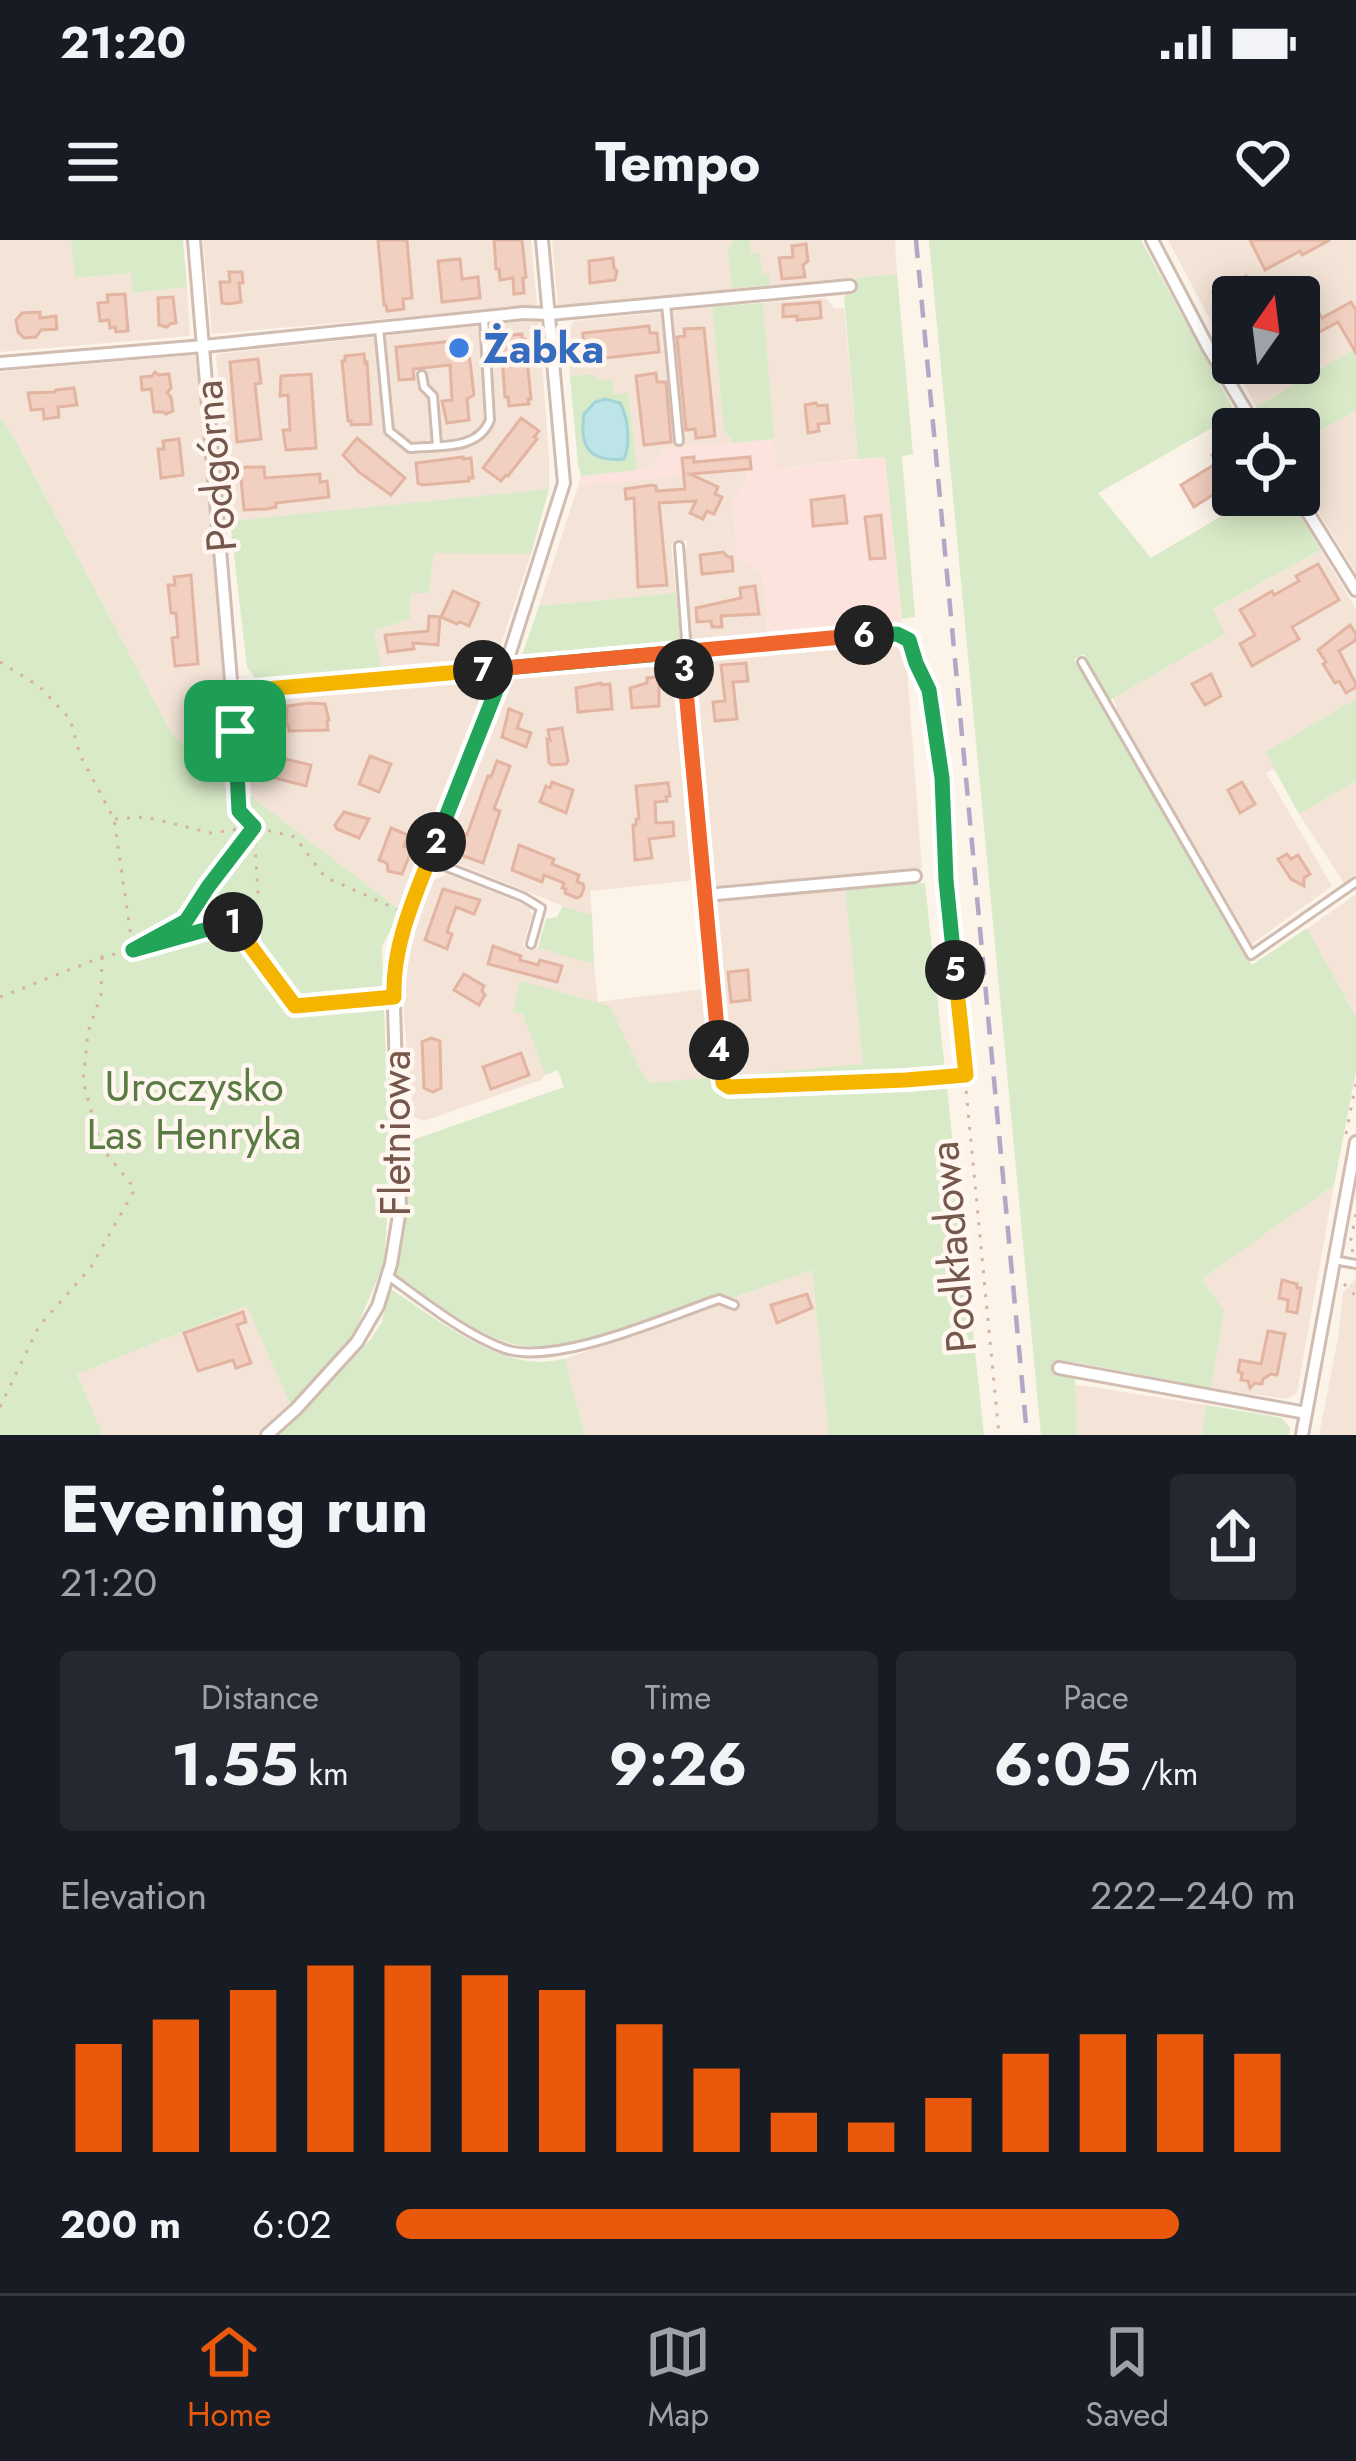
<!DOCTYPE html>
<html lang="en">
<head>
<meta charset="utf-8">
<style>
	body { margin:0; font-family:Jost,sans-serif; background:#242831; color:#f1f3f6; height:100vh; display:flex; flex-direction:column; font-size:45px; white-space:nowrap }
	* { box-sizing:border-box; margin:0 }
	p { font-size:39px; color:#9ea1a6 }
	.icon { flex:none; width:66px; height:66px; fill:none; stroke:currentColor; stroke-width:2; stroke-linecap:round; stroke-linejoin:round }
	.map { position:relative; height:1195px; overflow:hidden }
	.side { display:flex; flex-direction:column; background:#171b24; flex:1 }
	.side>* { flex:none }
	.needle { width:78px; rotate:14deg }
	.tools { position:absolute; left:1212px; top:36px; display:grid; gap:24px }
	.tools a { display:grid; place-items:center; width:108px; height:108px; border-radius:12px; background:#171b24; box-shadow:0 6px 30px #0003; font-size:60px }
	.pin { position:absolute; display:grid; place-items:center; width:102px; height:102px; color:#fff; margin:-51px; border-radius:24px; box-shadow:0 6px 18px #0006 }
	.km { position:absolute; width:60px; height:60px; margin:-30px; border-radius:50%; background:#222; color:#fff; font-size:33px; line-height:60px; text-align:center }
	.round { display:grid; place-items:center; flex:none; width:126px; height:126px; border-radius:12px; background:#242831 }
	.head { display:flex; align-items:center; justify-content:space-between; height:204px; padding:0 60px }
	h1 { font-size:66px; font-weight:700; line-height:90px }
	.metrics { display:grid; grid-template-columns:repeat(3,1fr); gap:18px; height:204px; padding:12px 60px }
	.metrics div { display:grid; align-content:center; border-radius:12px; background:#242831; text-align:center }
	.metrics b { font-size:60px; font-weight:700 }
	.metrics small { font-size:33px; font-weight:400 }
	.metrics p { font-size:33px }
	.chart { height:336px; padding:24px 60px }
	.chart p { display:flex; justify-content:space-between }
	.chart svg { width:100%; height:216px; margin-top:12px; stroke:#ea580c; stroke-width:6 }
	ul { padding:0 60px; list-style:none; font-size:39px }
	li { display:grid; grid-template-columns:192px 144px 1fr; align-items:center; height:90px }
	li i { height:30px; border-radius:15px; background:#ea580c }
	.status { display:flex; justify-content:space-between; align-items:center; height:84px; padding:0 60px; background:#171b24; direction:ltr }
	.status svg { height:33px; fill:currentColor }
	header { display:flex; justify-content:space-between; align-items:center; height:156px; padding:0 60px; background:#171b24; font-size:54px; font-weight:700 }
	.tabs { display:flex; justify-content:space-around; align-items:center; height:168px; border-top:3px solid #363941; background:#171b24; font-size:33px; color:#9ea1a6 }
	.tabs a { display:grid; justify-items:center; gap:6px }
	.tabs .active { color:#ea580c }
	.map>svg:first-child { display:block }
</style>
</head>
<body>
<div class="status"><b>21:20</b><svg viewBox="0 0 49 12"><path d="M0 12V9h3v3zM5 12V6h3v6zM10 12V3h3v9zM15 12V0h3v12zM26 1h20v11H26zM47 4h2v5h-2z"/></svg></div>
<header><svg class="icon" aria-label="menu" viewBox="0 0 24 24"><path d="M4 6h16M4 12h16M4 18h16"/></svg>Tempo<svg class="icon" aria-label="heart" viewBox="0 0 24 24"><path d="M12 20l-8-8c-3-5 5-10 8-4 3-6 11-1 8 4z"/></svg></header>
<div class="map">
<svg width="1356" height="1195" viewBox="0 0 1356 1195">
	<rect width="100%" height="100%" fill="#fcf3e9"/>
	<!-- residential -->
	<g fill="#f4e4d7" fill-rule="evenodd">
		<path d="M0,0H71L75,38L132,33L134,53L187,47L190,96L0,112Z"/>
		<path d="M203,0H531L537,65L212,94Z"/>
		<path d="M552,0H895L897,34L558,65Z"/>
		<path d="M1168,0H1356V108L1256,167ZM1233,57H1299V123H1233Z"/>
		<path d="M826,58L834,68H844L858,219L775,229L763,63Z"/>
		<path d="M712,67L724,190L733,203L664,209L650,228L637,230L628,154H613L595,140L593,134L570,136L566,93L574,81Z"/>
		<path d="M539,80L549,218V249L230,281L216,114Z"/>
		<path d="M195,115L224,413L235,549H225L207,521L173,496L12,194L0,176V132Z"/>
		<path d="M1356,170V333L1299,240V203Z"/>
		<path d="M746,229L747,242L732,259L738,318L763,334L768,395L692,401L681,315L687,307V300L671,304L676,353L539,366L578,246Z"/>
		<path d="M1321,310L1356,369V459L1266,511L1274,529L1266,533L1332,646L1252,704L1115,469L1117,467L1113,458L1224,395L1212,370Z"/>
		<path d="M434,312L531,314L495,422L383,432L374,391L410,379L411,353H429Z"/>
		<path d="M905,403L922,629L713,649L689,420Z"/>
		<path d="M666,416L674,421L695,640L590,651L592,675L563,666L442,617L510,435Z"/>
		<path d="M488,437L490,443L400,670L252,557L246,499L248,490L245,489L242,461Z"/>
		<path d="M1356,541V634L1344,643L1299,574Z"/>
		<path d="M447,634L529,667L532,675L523,705L528,711L538,708L594,724L598,762L704,749L715,838L650,843L637,824L523,773L545,835L541,840L424,881L414,877L404,779V717L433,641Z"/>
		<path d="M845,648L863,824L728,837L711,661Z"/>
		<path d="M1356,654V777L1307,689Z"/>
		<path d="M1334,945L1297,1153L1286,1159L1211,1148L1224,1071L1202,1039Z"/>
		<path d="M812,1030L829,1195H585L565,1119Z"/>
		<path d="M1356,1038V1195H1319L1338,1098L1343,1053Z"/>
		<path d="M248,1066L290,1164L257,1195H103L77,1134Z"/>
		<path d="M1073,1144L1206,1165L1202,1195H1077Z"/>
	</g>
	<!-- commercial -->
	<path fill="#fce3dd" d="M774,199L776,229L885,217L902,383L768,395L763,334L738,319L732,259L747,242L745,230L578,246L581,236L650,228L664,209Z"/>
	<!-- green -->
	<g fill="#d8eac7">
		<path d="M71,0H183L187,47L133,53L131,33L75,38Z"/>
		<path d="M734,0H749L751,13H759L762,33L769,34L770,45L732,48L728,9Z"/>
		<path d="M929,0H1141L1236,174L1098,253L1151,318L1257,255H1288L1321,310L1213,369L1225,394L1110,460L1084,414L1074,419L1252,725L1307,688L1356,777V831L1334,945L1202,1039L1224,1071L1211,1148L1074,1122L1077,1195H1041Z"/>
		<path d="M897,34L913,214L902,216L915,377L902,379L885,217L858,219L844,57L855,48V38Z"/>
		<path d="M763,63L774,199L733,203L724,190L712,67Z"/>
		<path d="M1356,108V170L1299,203V189H1269L1256,167Z"/>
		<path d="M594,134L595,140L612,139L614,154L628,153L637,230L581,236L578,224L570,136Z"/>
		<path d="M0,176L12,194L173,496L207,521L225,549H235L252,557L400,670L382,707L390,936L384,1023L352,1099L290,1164L247,1066L77,1134L103,1195H0Z"/>
		<path d="M549,249L531,314L434,313L429,353H411L410,379L374,391L383,432L258,442L247,427L230,281Z"/>
		<path d="M676,353L681,403L521,418L539,366Z"/>
		<path d="M1356,459V541L1299,574L1265,512Z"/>
		<path d="M925,643L984,1195H829L812,1030L730,1059L724,1056H712C660,1074 580,1111 525,1106C484,1102 428,1059 396,1034L404,988L410,901L564,847L558,830L545,835L523,774L513,772L520,741L610,766L637,824L650,843L863,824L845,648Z"/>
		<path d="M563,666L592,675L594,724L538,708L546,679L557,677Z"/>
		<path d="M389,1048C430,1074 485,1119 536,1122C545,1123 555,1120 565,1119L585,1195H276L370,1100L382,1082Z"/>
		<path d="M1206,1165L1282,1178L1290,1188L1289,1195H1202Z"/>
	</g>
	<!-- water -->
	<path fill="#bde4e6" stroke="#a3d4d7" stroke-width="3" d="M605,159L620,163C628,177 631,204 624,219C590,222 579,208 584,174L595,162Z"/>
	<!-- building -->
	<g fill="#f1cfc1" stroke="#e3b4a1" stroke-width="3">
		<path d="M378,0H407L412,58L403,59L404,69L387,71L386,65H384Z"/>
		<path d="M494,0H522L526,37L523,38L524,53L514,54L513,38L500,40L499,29H496Z"/>
		<path d="M1250,0H1330L1302,15L1300,11L1265,30Z"/>
		<path d="M806,4L808,21L803,25L805,37L782,39L779,18L793,17L792,6Z"/>
		<path d="M613,18L614,28L617,31L615,40L590,43L589,21Z"/>
		<path d="M460,19L462,39L478,37L480,58L442,62L438,21Z"/>
		<path d="M229,32H242L243,43H239L241,62L229,64L222,63L220,42H230Z"/>
		<path d="M1246,36L1252,48L1233,57V91L1213,53Z"/>
		<path d="M125,54L128,91L116,92L115,87L110,88L109,80L100,81L98,63L108,62L107,55Z"/>
		<path d="M173,57L176,83L170,84L167,87L159,85L158,58Z"/>
		<path d="M820,62L821,78L797,80V76L783,77V65Z"/>
		<path d="M1351,62L1356,70V113L1338,82L1307,99L1299,80L1307,75L1309,79L1319,73L1322,78Z"/>
		<path d="M40,72V78L56,76L57,89L41,90L36,97L24,98L18,92L16,80L22,73Z"/>
		<path d="M649,86L650,93H657L659,112L578,121L576,101L583,100V93Z"/>
		<path d="M704,88L715,196L696,198L695,189L686,190L677,97L685,96L684,89Z"/>
		<path d="M522,94V99H525L531,159H528L529,164L509,166L508,157H505L501,105H503L502,96Z"/>
		<path d="M463,100V105H468L474,155L467,159L469,180L447,183L442,161L452,160L450,125L413,129L414,139L399,140L396,107Z"/>
		<path d="M364,114L365,123L367,122L371,184L351,185V181H348L342,121H345V116Z"/>
		<path d="M258,119L261,143L255,144L261,199L237,202L230,122Z"/>
		<path d="M155,132L159,135L169,134L171,148L167,153L171,157L173,171L166,174L163,172H154L151,149L142,150L141,137L152,136Z"/>
		<path d="M656,133L657,142H666L671,202L644,205L636,136Z"/>
		<path d="M311,134L316,208L286,210L283,190H290L288,155L280,156L281,136Z"/>
		<path d="M74,148L77,165L58,167L59,177L44,179L43,169L31,170L28,153L55,152L56,150Z"/>
		<path d="M816,163L818,166L827,165L829,183L818,184L819,191L808,193L805,165Z"/>
		<path d="M521,178L539,191L534,197L537,199L508,236L506,235L501,241L483,228Z"/>
		<path d="M357,198L405,238L391,255L359,232L343,215Z"/>
		<path d="M179,199L183,235L161,238L158,209H164L163,201Z"/>
		<path d="M1233,202V242L1194,267L1181,245L1217,223L1212,215Z"/>
		<path d="M463,217V219L471,218L473,238H469V241L422,245L418,243L416,223Z"/>
		<path d="M694,217V222L750,217L751,229L690,234L718,247L715,254L722,257L714,274L707,271L703,279L690,273L696,261L659,263L667,345L638,347L634,258L626,259L625,249L652,245L656,246V251L685,249L682,218Z"/>
		<path d="M246,227H264L265,238L320,234V242L327,241L329,257L276,263V267L267,269L244,270L240,229Z"/>
		<path d="M844,256L847,283L813,286L811,260Z"/>
		<path d="M881,275L885,318L870,319L865,277Z"/>
		<path d="M723,312L728,317H732L733,331L702,334L700,315Z"/>
		<path d="M1318,324L1339,360L1292,387L1299,399L1252,426L1240,404L1255,395L1240,370L1272,351L1274,355L1299,341L1296,336Z"/>
		<path d="M191,335L198,424L175,426L172,398L178,397L176,373H171L168,345H175L174,337Z"/>
		<path d="M755,346L759,374L721,376L722,387H712L711,381L697,382L696,368L741,358L740,348Z"/>
		<path d="M453,351L479,363L469,386L460,382L457,384L441,377Z"/>
		<path d="M429,376L440,377L438,405L413,403L414,409L388,412L385,395L428,391Z"/>
		<path d="M1350,385L1356,394V400L1339,411L1356,444V447L1346,453L1339,441L1335,443L1323,424L1326,422L1318,410Z"/>
		<path d="M746,423L748,441L733,442L737,479L715,481L713,462L725,461L721,425Z"/>
		<path d="M1211,434L1221,456L1205,465L1192,444Z"/>
		<path d="M659,437V466L632,468L630,448L647,443V438Z"/>
		<path d="M601,443V445L610,444L612,469L578,472L576,448Z"/>
		<path d="M309,463L325,464L329,480L327,481L328,490L289,491L288,485H286L287,466Z"/>
		<path d="M509,469L522,474L517,488L531,493L526,507L502,497Z"/>
		<path d="M562,488L568,521L566,524L552,525L549,523L547,499L550,500L548,490Z"/>
		<path d="M264,514L311,525L306,546L259,534Z"/>
		<path d="M370,516L391,524L379,552L359,544Z"/>
		<path d="M497,521L510,526L494,569L500,571L483,623L458,614L461,605L458,604L463,593L467,595L488,536L491,537Z"/>
		<path d="M552,542L573,550L566,573L540,562L546,546L550,548Z"/>
		<path d="M1242,542L1255,564L1240,573L1228,550Z"/>
		<path d="M668,543L670,556L666,557L667,561L655,562L656,583L673,582L674,596L649,599L652,618L635,620L633,585H636V579H639L636,546Z"/>
		<path d="M344,572L369,579L359,598L337,589L335,585Z"/>
		<path d="M391,588L408,595L404,606L412,609L402,634L388,631L387,623L379,620Z"/>
		<path d="M519,605L554,619L552,624L579,635L577,642L583,644L584,648L581,656L577,658L565,653L566,649L562,648L564,643L544,635L542,642L512,630Z"/>
		<path d="M1287,614L1291,619L1298,615L1310,634L1304,638V646L1291,639L1278,619Z"/>
		<path d="M443,649L480,660L474,674L456,667L447,692L452,694L447,709L425,700Z"/>
		<path d="M493,706L521,716L520,720L538,725L540,720L562,726L557,742L488,724Z"/>
		<path d="M748,730L750,760L731,762L728,732Z"/>
		<path d="M464,734L484,746L482,751L485,755L479,765L454,750Z"/>
		<path d="M431,798L440,801L441,848L433,852L424,848L423,824L422,802Z"/>
		<path d="M521,813L529,835L491,849L483,827Z"/>
		<path d="M1282,1040L1297,1044V1048H1301L1297,1073L1287,1071L1288,1060L1279,1058Z"/>
		<path d="M807,1054L812,1068L777,1083L771,1065Z"/>
		<path d="M243,1072L246,1082L237,1085L251,1123L236,1128L233,1120L198,1131L184,1093Z"/>
		<path d="M1268,1091L1285,1094L1277,1135L1271,1134L1263,1139L1262,1144L1255,1143L1250,1148L1248,1141L1241,1140L1242,1133L1238,1132L1240,1120L1261,1124Z"/>
	</g>
	<g fill="none" stroke-linecap="round" stroke-linejoin="round">
		<!-- service casing -->
		<g stroke="#d0bcb1" stroke-width="12">
			<g id="service">
				<path d="M666,64L679,201"/>
				<path d="M379,88L389,191L410,208C439,205 478,211 490,180L484,78"/>
				<path d="M422,135L424,147L433,156L437,205"/>
				<path d="M679,306L686,399L683,409"/>
				<path d="M1082,422L1251,715L1356,642"/>
				<path d="M232,452L235,491"/>
				<path d="M429,620L523,657L541,668L531,704"/>
				<path d="M1334,1020L1356,1024"/>
				<path d="M387,1035C422,1060 465,1095 505,1109C557,1126 666,1077 719,1059L734,1065"/>
			</g>
		</g>
		<!-- minor casing -->
		<g stroke="#d0bcb1" stroke-width="16">
			<g id="minor">
				<path d="M194,0L232,452L856,395L897,394"/>
				<path d="M1152,0L1208,107L1257,189"/>
				<path d="M0,123L204,106L524,73L549,74L850,46"/>
				<path d="M1297,255L1356,350"/>
				<path d="M682,412L721,833"/>
				<path d="M705,655L915,636"/>
				<path d="M1059,1128L1306,1173"/>
				<path d="M267,1195L296,1169L357,1102L378,1066L391,1024L400,969L393,731L402,690L505,428L564,243L542,0"/>
				<path d="M1302,1195L1356,902"/>
			</g>
		</g>
		<!-- path -->
		<g stroke="#d6b2a3" stroke-width="3" stroke-dasharray="3 9" stroke-linecap="butt">
			<path d="M909,401L916,423L929,450L942,538L946,640L999,1195"/>
			<path d="M0,422L39,446L70,479L80,515L114,579L133,710L186,681L208,647L254,587"/>
			<path d="M235,500L240,571L254,587L258,654L249,678V704L295,767L380,758"/>
			<path d="M115,579L146,577L211,593L254,587L295,597L325,637L399,670"/>
			<path d="M143,707L249,678"/>
			<path d="M0,757L102,717L134,710"/>
			<path d="M726,845L906,840L966,834"/>
			<path d="M1346,894L1356,843"/>
			<path d="M1353,1012L1350,1004L1356,974"/>
			<path d="M1344,1044L1356,1056"/>
			<path d="M0,1167L39,1086L91,1027L135,949L101,907L83,841L88,792L101,755L102,717"/>
		</g>
		<!-- service -->
		<use href="#service" stroke="#fff" stroke-width="6"/>
		<!-- minor -->
		<use href="#minor" stroke="#fff" stroke-width="10"/>
		<!-- rail -->
		<path stroke="#b4a6c6" stroke-width="4.5" stroke-dasharray="18 12" stroke-linecap="butt" d="M916,0L1027,1195"/>
	</g>
	<g fill="none" stroke-linecap="round" stroke-linejoin="round">
		<!-- split-1 casing -->
		<g stroke="#fff" stroke-width="24">
			<path id="split-1" d="M233,682L133,710L186,681L208,647L254,587L239,571L235,491"/>
		</g>
		<!-- split-2 casing -->
		<g stroke="#fff" stroke-width="24">
			<path id="split-2" d="M233,682L249,678V704L295,766L394,757C392,702 417,652 436,602"/>
		</g>
		<!-- split-3 casing -->
		<g stroke="#fff" stroke-width="24">
			<path id="split-3" d="M436,602L505,428L682,412L684,429"/>
		</g>
		<!-- split-4 casing -->
		<g stroke="#fff" stroke-width="24">
			<path id="split-4" d="M684,429L719,810"/>
		</g>
		<!-- split-5 casing -->
		<g stroke="#fff" stroke-width="24">
			<path id="split-5" d="M719,810L723,843L729,847L906,840L966,835L955,730"/>
		</g>
		<!-- split-6 casing -->
		<g stroke="#fff" stroke-width="24">
			<path id="split-6" d="M864,395L897,394L909,400L916,423L929,450L942,538L946,640L955,730"/>
		</g>
		<!-- split-7 casing -->
		<g stroke="#fff" stroke-width="24">
			<path id="split-7" d="M483,430L864,395"/>
		</g>
		<!-- split-8 casing -->
		<g stroke="#fff" stroke-width="24">
			<path id="split-8" d="M235,491L232,452L483,430"/>
		</g>
		<!-- split-1 -->
		<use href="#split-1" stroke="#22a559" stroke-width="15"/>
		<!-- split-2 -->
		<use href="#split-2" stroke="#f5b400" stroke-width="15"/>
		<!-- split-3 -->
		<use href="#split-3" stroke="#22a559" stroke-width="15"/>
		<!-- split-4 -->
		<use href="#split-4" stroke="#f0652b" stroke-width="15"/>
		<!-- split-5 -->
		<use href="#split-5" stroke="#f5b400" stroke-width="15"/>
		<!-- split-6 -->
		<use href="#split-6" stroke="#22a559" stroke-width="15"/>
		<!-- split-7 -->
		<use href="#split-7" stroke="#f0652b" stroke-width="15"/>
		<!-- split-8 -->
		<use href="#split-8" stroke="#f5b400" stroke-width="15"/>
	</g>
	<!-- markers -->
	<circle fill="#3f7fe0" stroke="#fff7ef" stroke-width="4.5" cx="459" cy="108" r="12"/>
	<g text-anchor="middle" stroke-width="9" stroke-linejoin="round" paint-order="stroke">
		<!-- shop labels -->
		<g font-size="42" font-weight="bold" fill="#366cbe" stroke="#fff7ef" text-anchor="start">
			<text x="483" y="123">Żabka</text>
		</g>
		<!-- street labels -->
		<g font-size="42" fill="#76574c" stroke="#fff7ef">
			<text transform="translate(214 226) rotate(-95)" y="15">Podgórna</text>
			<text transform="translate(395 893) rotate(-90)" y="15">Fletniowa</text>
			<text transform="translate(952 1007) rotate(-95)" y="15">Podkładowa</text>
		</g>
		<!-- park labels -->
		<g font-size="42" fill="#5a7b44" stroke="#fff7ef">
			<text x="194" y="861">Uroczysko<tspan x="194" dy="48">Las Henryka</tspan></text>
		</g>
	</g>
</svg>
<div class="tools">
<a><svg class="needle" viewBox="-14 -14 28 28"><path d="M0-13l5 13h-10z" fill="#e53935"/><path d="M0 13l5-13h-10z" fill="#9ea1a6"/></svg></a>
<a><svg class="icon" aria-label="locate" viewBox="0 0 24 24"><circle cx="12" cy="12" r="6"/><path d="M12 2v4M12 18v4M2 12h4M18 12h4"/></svg></a>
</div>
<div class="pin" style="left:235px;top:491px;background:#1e9e55"><svg class="icon" aria-label="arrive" viewBox="0 0 24 24"><path d="M6 21V4h12l-3 4 3 4H6"/></svg></div>
<b class="km" style="left:233px;top:682px">1</b>
<b class="km" style="left:436px;top:602px">2</b>
<b class="km" style="left:684px;top:429px">3</b>
<b class="km" style="left:719px;top:810px">4</b>
<b class="km" style="left:955px;top:730px">5</b>
<b class="km" style="left:864px;top:395px">6</b>
<b class="km" style="left:483px;top:430px">7</b>
</div>
<section class="side">
<div class="head"><div><h1>Evening run</h1><p>21:20</p></div><a class="round"><svg class="icon" aria-label="share" viewBox="0 0 24 24"><path d="M12 15V3M7 8l5-5 5 5M5 13v7h14v-7"/></svg></a></div>
<div class="metrics">
<div><p>Distance</p><b>1.55<small> km</small></b></div>
<div><p>Time</p><b>9:26</b></div>
<div><p>Pace</p><b>6:05<small> /km</small></b></div>
</div>
<div class="chart"><p><span>Elevation</span>222–240 m</p>
<svg viewBox="0 0 160 44" preserveAspectRatio="none"><path d="M5 44V22M15 44V17M25 44V11M35 44V6M45 44V6M55 44V8M65 44V11M75 44V18M85 44V27M95 44V36M105 44V38M115 44V33M125 44V24M135 44V20M145 44V20M155 44V24"/></svg>
</div>
<ul>
<li><b>200 m</b>6:02<i style="width:87%"></i></li>
</ul>
</section>
<nav class="tabs">
<a class="active"><svg class="icon" aria-label="home" viewBox="0 0 24 24"><path d="M3 11l9-7 9 7M6 9v11h12V9"/></svg>Home</a>
<a><svg class="icon" aria-label="map" viewBox="0 0 24 24"><path d="M3 6l6-2 6 2 6-2v14l-6 2-6-2-6 2zM9 4v14M15 6v14"/></svg>Map</a>
<a><svg class="icon" aria-label="saved" viewBox="0 0 24 24"><path d="M7 4h10v16l-5-4-5 4z"/></svg>Saved</a>
</nav>
</body>
</html>
